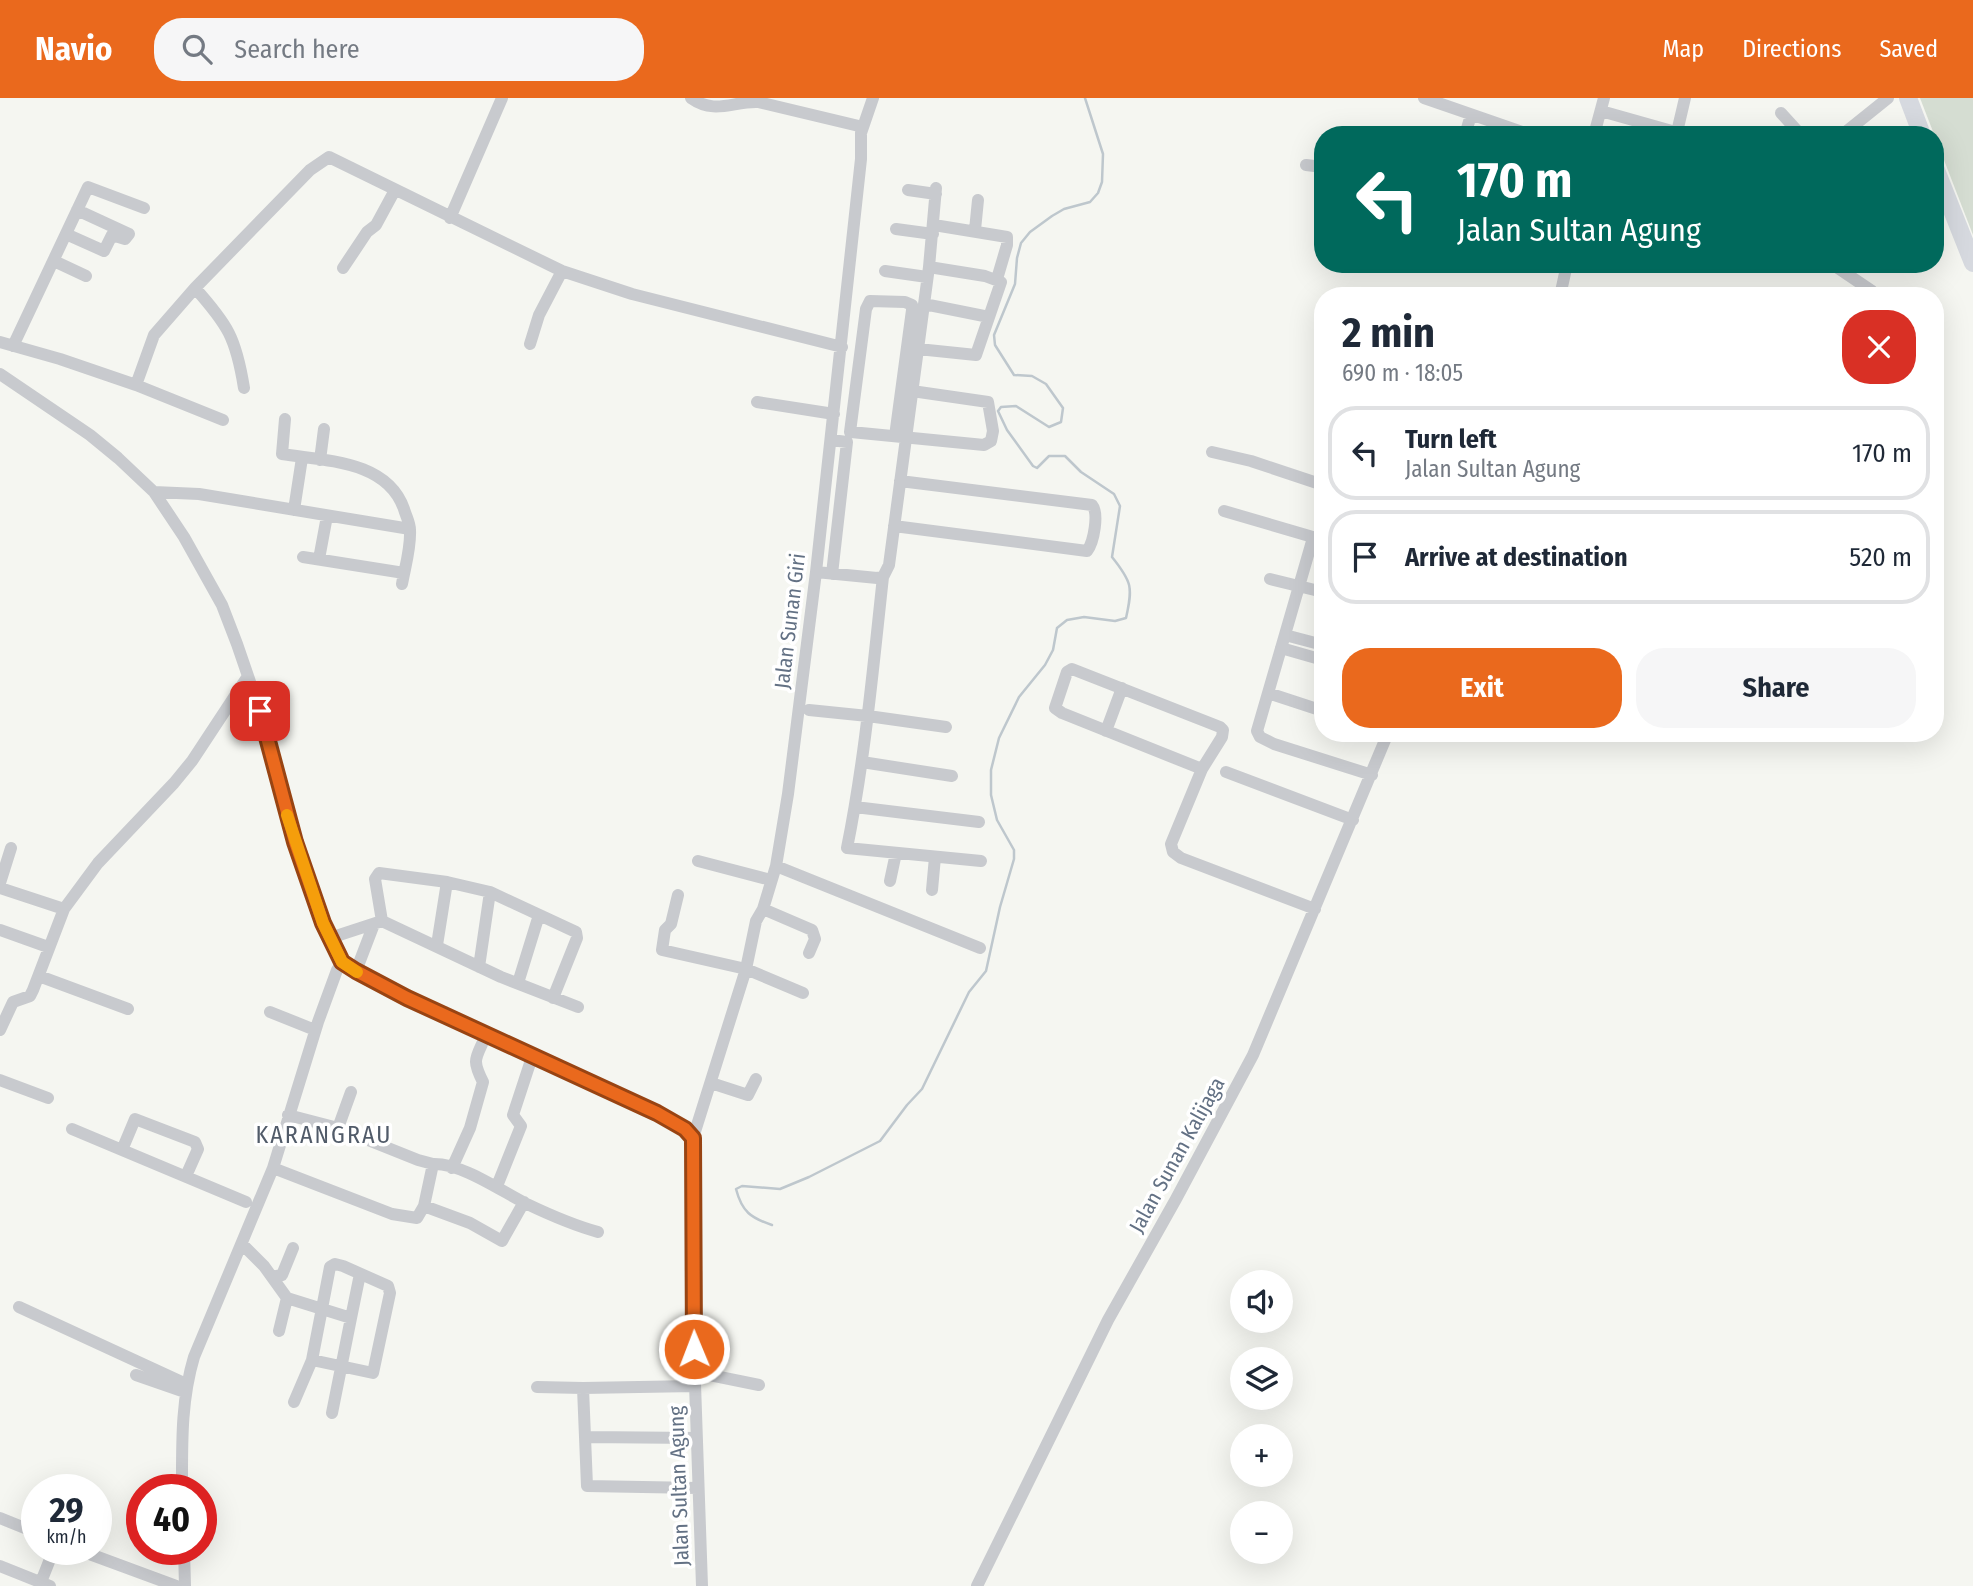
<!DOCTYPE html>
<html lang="en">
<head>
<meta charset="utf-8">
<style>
  :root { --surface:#fff; --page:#f6f6f7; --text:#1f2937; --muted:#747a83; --line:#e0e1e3; --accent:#ea691d }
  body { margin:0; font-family:"Fira Sans Condensed",sans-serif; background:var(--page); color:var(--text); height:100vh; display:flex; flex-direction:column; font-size:26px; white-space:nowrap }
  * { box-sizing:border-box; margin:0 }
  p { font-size:23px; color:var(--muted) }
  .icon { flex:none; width:38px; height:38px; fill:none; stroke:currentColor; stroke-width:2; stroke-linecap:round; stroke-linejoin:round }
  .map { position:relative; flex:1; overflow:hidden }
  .panel { position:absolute; left:1314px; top:189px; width:630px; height:455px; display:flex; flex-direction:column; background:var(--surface); border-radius:28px; box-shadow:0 7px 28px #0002 }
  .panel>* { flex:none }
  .top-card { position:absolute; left:1314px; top:28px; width:630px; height:147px; border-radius:28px; box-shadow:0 7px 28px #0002; background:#00695c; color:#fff; overflow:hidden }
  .fabs { position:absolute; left:1230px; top:1172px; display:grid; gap:14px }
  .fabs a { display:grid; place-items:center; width:63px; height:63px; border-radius:50%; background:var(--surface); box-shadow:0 7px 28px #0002; font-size:35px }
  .speed { position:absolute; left:21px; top:1376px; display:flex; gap:14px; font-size:35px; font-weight:700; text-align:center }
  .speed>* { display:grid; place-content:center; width:91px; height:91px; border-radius:50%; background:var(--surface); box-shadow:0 7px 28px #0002; line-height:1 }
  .speed small { font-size:18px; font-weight:400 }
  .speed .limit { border:10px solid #d22; background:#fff; color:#111 }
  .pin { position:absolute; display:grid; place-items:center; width:60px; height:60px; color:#fff; margin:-30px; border-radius:14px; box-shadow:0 4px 10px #0006 }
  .me { position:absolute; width:77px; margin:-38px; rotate:359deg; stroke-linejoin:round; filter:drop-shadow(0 0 5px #0008) }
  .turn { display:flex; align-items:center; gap:24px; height:147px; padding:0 28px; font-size:32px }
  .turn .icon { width:91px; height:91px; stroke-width:2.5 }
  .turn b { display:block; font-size:49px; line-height:60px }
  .round { display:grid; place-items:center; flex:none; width:74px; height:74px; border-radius:28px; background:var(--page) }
  .head { display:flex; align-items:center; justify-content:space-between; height:119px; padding:0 28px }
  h1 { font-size:42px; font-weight:700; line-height:52px }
  .primary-button { display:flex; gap:14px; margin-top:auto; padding:14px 28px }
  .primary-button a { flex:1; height:80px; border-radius:28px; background:var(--accent); color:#fff; font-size:28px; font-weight:700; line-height:80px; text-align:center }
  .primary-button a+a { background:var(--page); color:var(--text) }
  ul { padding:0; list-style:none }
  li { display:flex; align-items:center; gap:21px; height:94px; margin:0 14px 10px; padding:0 14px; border:4px solid var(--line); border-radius:28px }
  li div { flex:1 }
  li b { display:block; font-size:26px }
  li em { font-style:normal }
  header { display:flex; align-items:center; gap:42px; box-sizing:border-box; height:98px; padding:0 35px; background:var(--accent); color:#fff }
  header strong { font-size:33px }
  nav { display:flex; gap:38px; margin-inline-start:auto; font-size:24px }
  .search { width:490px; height:63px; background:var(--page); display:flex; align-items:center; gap:18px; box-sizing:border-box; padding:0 24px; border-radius:28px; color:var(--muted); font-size:26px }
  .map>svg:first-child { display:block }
  .green { fill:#d5ddd2 }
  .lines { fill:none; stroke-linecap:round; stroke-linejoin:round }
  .stream { stroke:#bec7cd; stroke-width:2.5 }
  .minor { stroke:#c8cace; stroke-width:12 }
  .highway { stroke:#d6d9df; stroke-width:18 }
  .route-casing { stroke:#984413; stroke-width:18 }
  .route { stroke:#ea691d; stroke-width:12 }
  .slow { stroke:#f59e0b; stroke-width:12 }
  .labels { text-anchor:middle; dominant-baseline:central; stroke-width:7; stroke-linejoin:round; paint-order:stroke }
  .street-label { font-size:21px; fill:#637184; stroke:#fff }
  .quarter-label { font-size:24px; letter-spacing:2px; fill:#515b69; stroke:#fff }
</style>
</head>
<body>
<header>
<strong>Navio</strong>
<div class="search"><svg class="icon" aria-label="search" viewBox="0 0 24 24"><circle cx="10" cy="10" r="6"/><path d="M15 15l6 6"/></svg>Search here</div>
<nav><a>Map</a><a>Directions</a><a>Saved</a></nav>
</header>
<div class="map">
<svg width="1973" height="1488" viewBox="0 0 1973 1488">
  <rect width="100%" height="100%" fill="#f5f6f1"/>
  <path class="green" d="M 1920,0 L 1973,0 L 1973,137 Z"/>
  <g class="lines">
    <path class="stream" d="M 772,1127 C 751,1120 742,1114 736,1091 L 742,1088 L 780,1091 L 809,1079 L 880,1043 L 907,1007 L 922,991 L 969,894 L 986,873 L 1000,809 L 1014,761 L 1014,752 L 997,722 L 991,697 L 991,672 L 999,640 L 1019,599 L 1045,567 L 1053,552 L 1057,530 L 1067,522 L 1084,519 L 1115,523 L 1126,520 C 1133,489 1132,484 1112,459 L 1120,408 L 1114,396 L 1081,374 L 1065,358 L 1049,358 L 1037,370 L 1033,368 L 1007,332 L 998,313 L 1001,309 L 1016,308 L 1049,329 L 1061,324 L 1063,310 L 1046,286 L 1032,278 L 1014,277 L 995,247 L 994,237 L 1015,186 L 1017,160 L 1021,145 L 1030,134 L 1052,118 L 1064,111 L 1090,104 L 1098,95 L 1102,84 L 1103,56 L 1085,0"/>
    <path class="minor" d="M 691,0 C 715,17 733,3 758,4 L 863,29
      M 1424,0 L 1531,37
      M 1601,13 L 1686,37
      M 1781,15 L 1801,37
      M 1677,34 L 1685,0
      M 1465,37 L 1471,17
      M 1594,37 L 1604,0
      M 1842,37 L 1888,0
      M 1306,67 L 1323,69
      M 908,92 L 936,96
      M 450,120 L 502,0
      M 934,127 L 1007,139 L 1007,147 L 997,181
      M 896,131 L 933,136
      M 975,132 L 978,102
      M 66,136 L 104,153 L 112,137 L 125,141 L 129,136 L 77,112
      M 54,163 L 86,178
      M 1832,166 L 1872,193 L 1873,198
      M 343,170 L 367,134 L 376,127 L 395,92
      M 885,173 L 927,179
      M 195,190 C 228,227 236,240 244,290
      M 1560,198 L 1567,166
      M 924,206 L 989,219
      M 0,244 L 60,261 L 136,287 L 154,237 L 195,190 L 310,72 L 329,59 L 562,173 L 632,196 L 842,249
      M 530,246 L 539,217 L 562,173
      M 13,248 L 88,89 L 144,110
      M 1936,248 L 1937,248
      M 918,251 L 976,257 L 1001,184 L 985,178 L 929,169
      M 0,276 L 90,337 L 118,360 L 154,394 L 184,439 L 222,507 L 237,546 L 260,613 L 295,744 L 323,825 L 343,864 L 383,888 L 657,1015 L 685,1031 L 693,1040 L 695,1133 L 693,1228 L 702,1488
      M 136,287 L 223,322
      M 757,304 L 834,316
      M 285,321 L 282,356 C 325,363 387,362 404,411 C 406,418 410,425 410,432 C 411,450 405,469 402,486
      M 895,338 L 912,212 L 912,207 L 905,204 L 870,203 L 866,211 L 850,334 L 851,334 L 984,347 L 991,343 L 993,333 L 988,304 L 912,293
      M 831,342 L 847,344 L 832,476
      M 1212,354 L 1251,363 L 1323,387
      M 320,362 L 324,331
      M 154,394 L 199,396 L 410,431
      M 294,412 L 302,360
      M 1224,413 L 1323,442
      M 894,428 L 1087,453 C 1094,444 1099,415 1092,407 L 900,383
      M 1313,440 L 1257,633 L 1260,639 L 1274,646 L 1372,677
      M 303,459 L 404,475
      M 319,461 L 327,418
      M 816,474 L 877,480 L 883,479 L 889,467 L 929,169 L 936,90
      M 883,479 C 873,570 865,661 847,750 L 981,763
      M 1270,481 L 1323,494
      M 1285,537 L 1323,547
      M 1281,550 L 1323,562
      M 1268,595 L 1323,613
      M 809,612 L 868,618 L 946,629
      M 1106,633 L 1122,590
      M 862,664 L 952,678
      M 1202,671 L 1222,639 L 1223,632 L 1220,629 L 1072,571 L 1067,574 L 1055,610 L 1062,615 L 1202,671 L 1171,746 L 1173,754 L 1181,760 L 1315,811
      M 1226,674 L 1353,722
      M 855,709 L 979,724
      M 698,763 L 771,782
      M 776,768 L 980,850
      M 890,783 L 896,755
      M 0,785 L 11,750
      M 0,790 L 64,811
      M 932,792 L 935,759
      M 678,797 L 671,826 L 665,832 L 662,852 L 746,871 L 803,895
      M 763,811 L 812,832 L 815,841 L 809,855
      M 382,823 L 375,781 L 379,775 L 447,784 L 490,794 L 576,834 L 577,840 L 553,900
      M 0,832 L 48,849
      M 330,840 L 382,823 L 501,879 L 578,909
      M 437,847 L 447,784
      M 479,869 L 490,794
      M 356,873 L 374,826
      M 39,878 L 128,911
      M 518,885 L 539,817
      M 270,914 L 315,932
      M 0,932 L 13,904 L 30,898 L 33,892 L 64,811 L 98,765 L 174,685 L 192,663 L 248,578
      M 0,982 L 48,1000
      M 711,985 L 748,997 L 756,981
      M 288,1017 L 338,1030 L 418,1062 L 433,1066
      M 338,1030 L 351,994
      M 72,1031 L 122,1052
      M 693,1040 L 746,871 L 756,823 L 763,811 L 776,768 L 788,696 L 816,474 L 861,61 L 861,35 L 873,0
      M 273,1070 L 392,1116 L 417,1120 L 424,1108 L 433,1066 C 462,1065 501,1093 527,1106 C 550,1117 573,1127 598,1134
      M 452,1070 L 470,1030 L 483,984 C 471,960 476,961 486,937
      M 186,1078 L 198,1051 L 195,1044 L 135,1021 L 122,1052 L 246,1104
      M 497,1088 L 521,1028 L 513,1017 L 533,956
      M 424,1108 L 470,1125 L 502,1143 L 524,1104
      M 242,1146 L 264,1168 L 287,1200 L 351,1220 L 332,1315
      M 272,1179 L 282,1177 L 293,1150
      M 19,1209 L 186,1286
      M 351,1220 L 360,1176
      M 279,1233 L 287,1200
      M 695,1274 L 759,1287
      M 136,1277 L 185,1294
      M 695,1288 L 583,1290 L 587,1388 L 698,1390
      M 537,1289 L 583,1290
      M 294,1304 L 312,1262 L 330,1169 L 335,1166 L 343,1168 L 388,1188 L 390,1195 L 373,1275 L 312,1262
      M 585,1339 L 697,1340
      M 182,1391 C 182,1346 181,1302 194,1259 L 273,1070 L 318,924 L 337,872 L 343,864
      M 0,1420 L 37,1435
      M 76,1451 L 176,1488
      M 184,1451 L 185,1488
      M 0,1468 L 50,1488
      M 41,1484 L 54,1451
      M 977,1488 L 1108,1222 L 1176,1101 L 1253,957 L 1388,635"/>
    <path class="highway" d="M 1908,0 L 1922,37
      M 1936,72 L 1973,165"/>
  </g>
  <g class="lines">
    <defs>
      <path id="route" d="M 260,613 L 295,744 L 323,825 L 342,864 L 356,873 L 407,900 L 657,1015 L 685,1031 L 693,1040 L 694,1251"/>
    </defs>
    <use href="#route" class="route-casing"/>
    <use href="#route" class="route"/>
    <path class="slow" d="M 287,717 L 323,825 L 342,864 L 357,874"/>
  </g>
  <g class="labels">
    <g class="street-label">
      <text transform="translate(790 523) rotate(-83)">Jalan Sunan Giri</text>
      <text transform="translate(1177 1057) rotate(-61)">Jalan Sunan Kalijaga</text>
      <text transform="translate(679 1388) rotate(-92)">Jalan Sultan Agung</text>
    </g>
    <g class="quarter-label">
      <text x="324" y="1037">KARANGRAU</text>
    </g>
  </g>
</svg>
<div class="fabs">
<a><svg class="icon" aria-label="sound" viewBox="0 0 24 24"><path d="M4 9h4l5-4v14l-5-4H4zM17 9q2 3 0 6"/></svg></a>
<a><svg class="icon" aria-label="layers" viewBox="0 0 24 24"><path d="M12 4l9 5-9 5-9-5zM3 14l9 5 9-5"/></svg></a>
<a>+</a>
<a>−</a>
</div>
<div class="speed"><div>29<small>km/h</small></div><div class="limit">40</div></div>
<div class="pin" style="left:260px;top:613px;background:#d93025"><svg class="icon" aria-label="arrive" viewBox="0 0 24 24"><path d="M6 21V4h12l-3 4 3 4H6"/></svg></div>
<svg class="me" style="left:694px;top:1251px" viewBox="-20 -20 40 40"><circle r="17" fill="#ea691d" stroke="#fff" stroke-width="3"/><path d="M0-11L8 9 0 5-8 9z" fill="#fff"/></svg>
<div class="top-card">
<div class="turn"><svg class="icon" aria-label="left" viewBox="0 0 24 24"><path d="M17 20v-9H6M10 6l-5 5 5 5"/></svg><div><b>170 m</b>Jalan Sultan Agung</div></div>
</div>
<section class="panel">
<div class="head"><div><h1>2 min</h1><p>690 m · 18:05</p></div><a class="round" style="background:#d93025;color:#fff"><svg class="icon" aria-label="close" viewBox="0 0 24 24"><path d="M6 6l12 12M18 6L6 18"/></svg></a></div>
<ul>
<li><svg class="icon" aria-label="left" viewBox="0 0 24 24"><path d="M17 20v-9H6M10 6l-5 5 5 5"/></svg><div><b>Turn left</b><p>Jalan Sultan Agung</p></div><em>170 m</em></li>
<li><svg class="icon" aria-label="arrive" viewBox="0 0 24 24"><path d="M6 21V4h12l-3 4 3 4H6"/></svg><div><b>Arrive at destination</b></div><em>520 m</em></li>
</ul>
<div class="primary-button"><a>Exit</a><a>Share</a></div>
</section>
</div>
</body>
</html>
